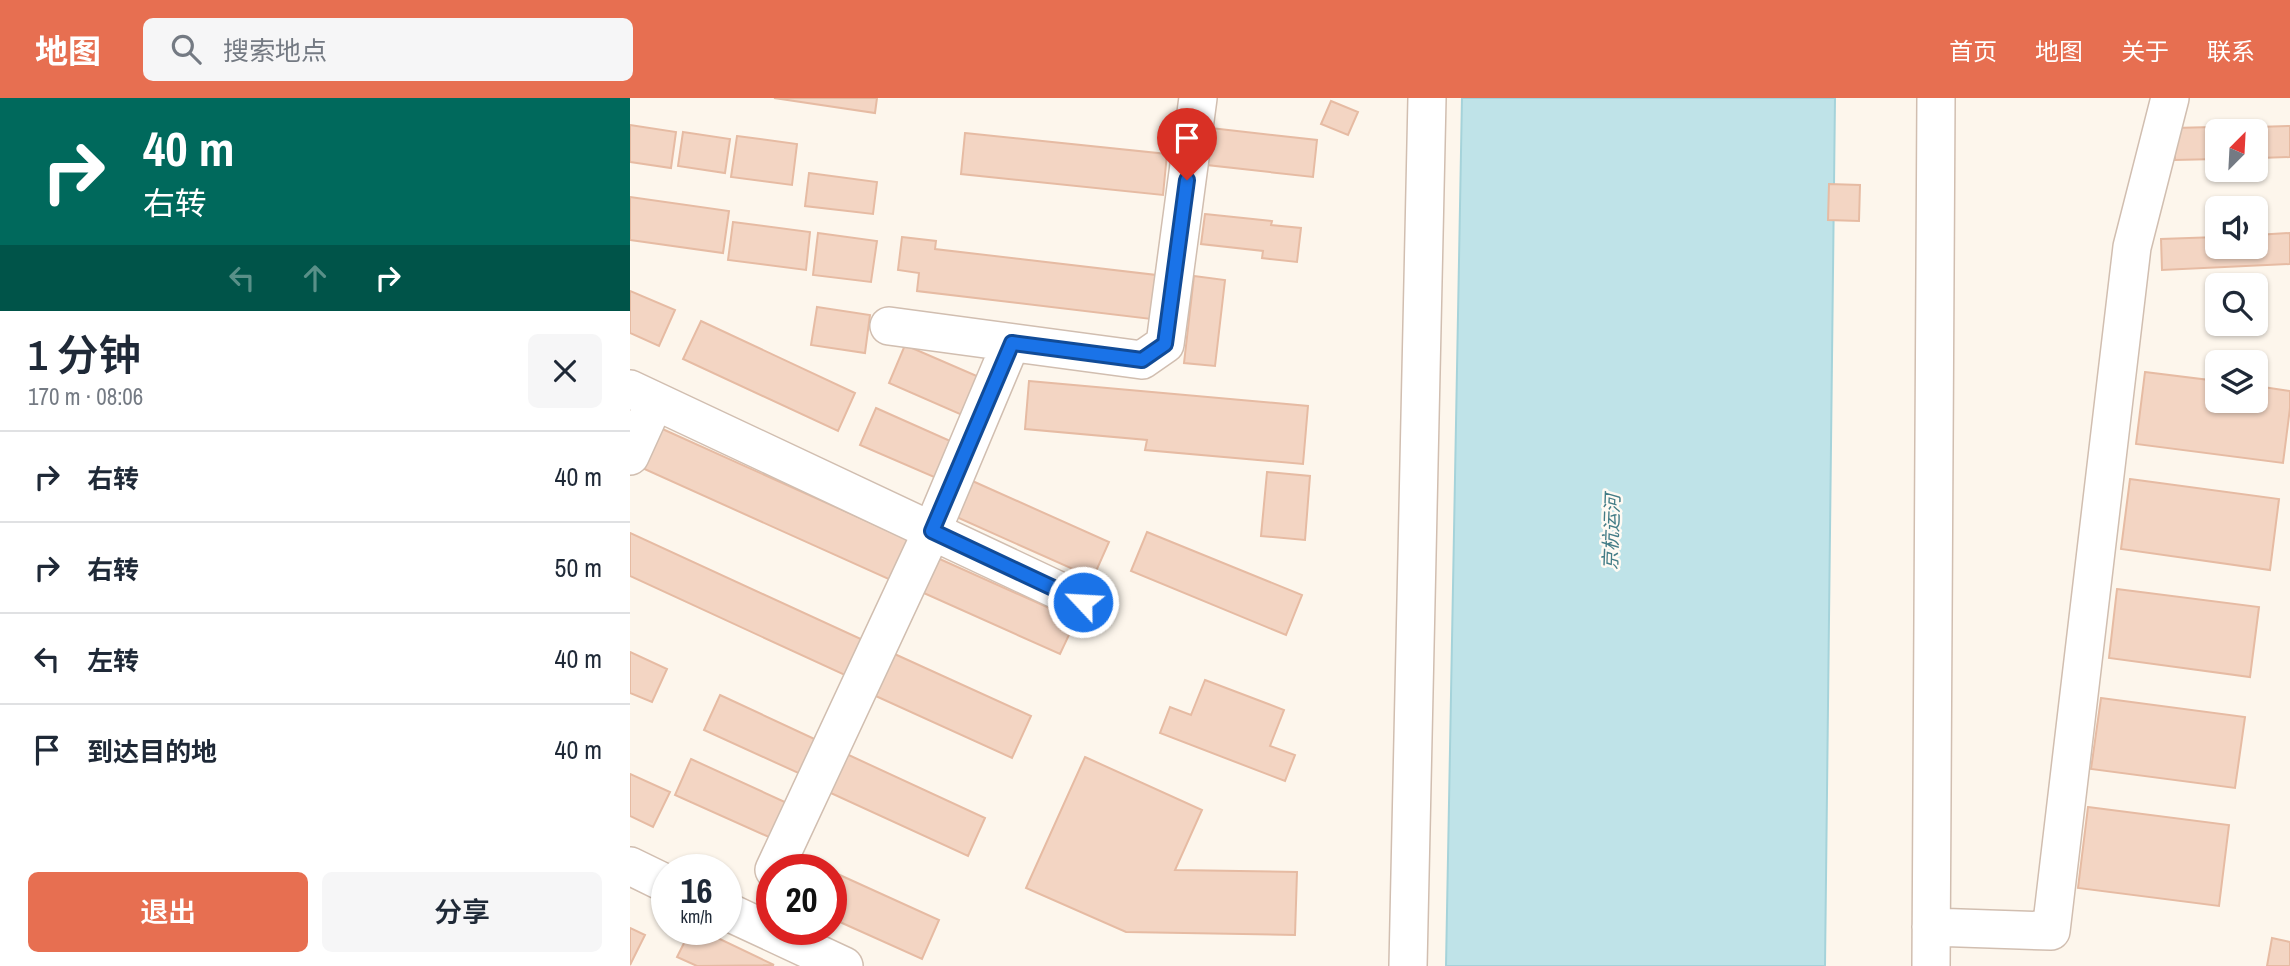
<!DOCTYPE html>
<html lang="zh">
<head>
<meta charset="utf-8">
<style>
  :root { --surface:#fff; --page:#f6f6f7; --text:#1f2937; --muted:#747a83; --line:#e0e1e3; --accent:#e76f51 }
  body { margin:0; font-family:"Archivo Narrow","Noto Sans SC",sans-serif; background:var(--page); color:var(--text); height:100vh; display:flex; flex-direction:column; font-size:26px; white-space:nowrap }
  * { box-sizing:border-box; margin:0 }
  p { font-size:23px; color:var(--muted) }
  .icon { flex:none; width:38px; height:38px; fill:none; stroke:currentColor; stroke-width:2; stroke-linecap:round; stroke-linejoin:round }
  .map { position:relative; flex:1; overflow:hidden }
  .side { display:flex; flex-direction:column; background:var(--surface); width:630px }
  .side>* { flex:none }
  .banner { background:#00695c; color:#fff; overflow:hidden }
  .needle { width:46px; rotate:24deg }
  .tools { position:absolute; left:1575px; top:21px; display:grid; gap:14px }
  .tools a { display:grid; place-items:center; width:63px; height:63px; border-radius:10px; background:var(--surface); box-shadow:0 2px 5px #0004; font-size:35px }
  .speed { position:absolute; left:21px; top:756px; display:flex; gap:14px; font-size:35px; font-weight:700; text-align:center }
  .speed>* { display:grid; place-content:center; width:91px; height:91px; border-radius:50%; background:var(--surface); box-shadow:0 2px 5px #0004; line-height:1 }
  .speed small { font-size:18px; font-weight:400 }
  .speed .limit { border:10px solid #d22; background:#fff; color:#111 }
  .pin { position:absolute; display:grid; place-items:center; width:60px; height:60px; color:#fff; margin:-72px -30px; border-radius:50% 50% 50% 0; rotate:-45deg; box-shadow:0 0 7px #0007 }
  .pin .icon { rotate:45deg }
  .me { position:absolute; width:77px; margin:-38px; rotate:295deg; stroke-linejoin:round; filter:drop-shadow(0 0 5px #0008) }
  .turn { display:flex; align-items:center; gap:24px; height:147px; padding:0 28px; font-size:32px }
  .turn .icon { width:91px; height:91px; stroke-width:2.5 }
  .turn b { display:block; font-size:49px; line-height:60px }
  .lanes { display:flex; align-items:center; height:66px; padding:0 28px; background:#0003; justify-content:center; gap:35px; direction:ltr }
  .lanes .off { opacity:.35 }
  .round { display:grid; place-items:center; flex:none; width:74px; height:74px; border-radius:10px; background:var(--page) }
  .summary { display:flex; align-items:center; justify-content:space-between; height:119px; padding:0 28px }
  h1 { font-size:42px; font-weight:600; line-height:52px }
  .action { display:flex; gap:14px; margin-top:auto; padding:14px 28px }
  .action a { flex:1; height:80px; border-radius:10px; background:var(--accent); color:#fff; font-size:28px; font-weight:600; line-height:80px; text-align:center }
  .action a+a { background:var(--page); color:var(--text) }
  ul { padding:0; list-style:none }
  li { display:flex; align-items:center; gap:21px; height:91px; padding:0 28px; border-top:2px solid var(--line) }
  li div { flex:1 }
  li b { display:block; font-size:26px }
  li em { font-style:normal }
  header { display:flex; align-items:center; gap:42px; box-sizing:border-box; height:98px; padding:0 35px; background:var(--accent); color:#fff }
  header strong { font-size:33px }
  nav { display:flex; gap:38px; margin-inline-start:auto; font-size:24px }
  .search { width:490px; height:63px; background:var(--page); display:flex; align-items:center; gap:18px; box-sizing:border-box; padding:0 24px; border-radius:10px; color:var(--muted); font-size:26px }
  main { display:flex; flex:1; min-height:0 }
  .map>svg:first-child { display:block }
  .water { fill:#bfe3e8; stroke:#a5d3da; stroke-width:2 }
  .building { fill:#f3d5c3; stroke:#e6bba3; stroke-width:2 }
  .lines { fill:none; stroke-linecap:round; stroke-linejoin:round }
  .minor-casing { stroke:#d1beb0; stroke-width:40 }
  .minor { stroke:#fff; stroke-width:37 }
  .route-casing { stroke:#114b97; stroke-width:18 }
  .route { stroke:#1a73e8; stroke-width:12 }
  .labels { text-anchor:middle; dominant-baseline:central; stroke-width:5; stroke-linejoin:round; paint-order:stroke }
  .water-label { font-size:19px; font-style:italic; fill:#437c86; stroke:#fffaf3 }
</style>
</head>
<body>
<header>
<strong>地图</strong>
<div class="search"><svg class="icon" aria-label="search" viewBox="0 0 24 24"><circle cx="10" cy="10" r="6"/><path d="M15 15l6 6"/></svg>搜索地点</div>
<nav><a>首页</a><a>地图</a><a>关于</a><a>联系</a></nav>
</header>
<main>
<section class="side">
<div class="banner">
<div class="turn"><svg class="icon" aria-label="right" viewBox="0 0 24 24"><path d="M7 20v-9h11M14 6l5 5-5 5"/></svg><div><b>40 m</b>右转</div></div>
<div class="lanes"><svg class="icon off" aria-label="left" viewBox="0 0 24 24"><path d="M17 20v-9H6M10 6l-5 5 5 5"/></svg><svg class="icon off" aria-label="ahead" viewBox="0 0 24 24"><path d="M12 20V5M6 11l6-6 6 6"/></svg><svg class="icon" aria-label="right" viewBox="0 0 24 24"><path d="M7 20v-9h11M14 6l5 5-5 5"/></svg></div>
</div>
<div class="summary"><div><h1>1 分钟</h1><p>170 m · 08:06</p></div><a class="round"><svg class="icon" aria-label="close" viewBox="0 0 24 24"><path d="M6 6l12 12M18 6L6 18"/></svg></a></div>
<ul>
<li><svg class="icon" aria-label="right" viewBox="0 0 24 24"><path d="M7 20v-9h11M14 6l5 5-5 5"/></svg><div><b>右转</b></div><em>40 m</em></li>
<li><svg class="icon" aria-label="right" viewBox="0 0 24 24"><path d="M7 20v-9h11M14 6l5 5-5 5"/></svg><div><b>右转</b></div><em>50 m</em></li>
<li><svg class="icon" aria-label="left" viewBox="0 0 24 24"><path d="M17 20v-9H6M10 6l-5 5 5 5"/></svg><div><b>左转</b></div><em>40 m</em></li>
<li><svg class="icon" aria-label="arrive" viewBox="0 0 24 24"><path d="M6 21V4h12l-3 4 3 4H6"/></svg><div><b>到达目的地</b></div><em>40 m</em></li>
</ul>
<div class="action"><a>退出</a><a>分享</a></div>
</section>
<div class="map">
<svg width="1660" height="868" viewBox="0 0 1660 868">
  <rect width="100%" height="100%" fill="#fdf6ec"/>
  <path class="water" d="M 832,0 L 1205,0 L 1195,868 L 816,868 Z"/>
  <path class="building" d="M 144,0 L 247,0 L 245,15 Z
    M 701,3 L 728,14 L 718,37 L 691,26 Z
    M 0,27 L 46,34 L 41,70 L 0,64 Z
    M 1622,28 L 1622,33 L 1587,33 L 1587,61 L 1545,62 L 1544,30 Z
    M 1660,28 L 1660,59 L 1629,60 L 1627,29 Z
    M 572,29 L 687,42 L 683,79 L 568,66 Z
    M 53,34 L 100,41 L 95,75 L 48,68 Z
    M 335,35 L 537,56 L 533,97 L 331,76 Z
    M 107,38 L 167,46 L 162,87 L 101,79 Z
    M 179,75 L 247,84 L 243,116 L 175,108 Z
    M 1199,86 L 1230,87 L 1229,123 L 1198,122 Z
    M 0,99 L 99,113 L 93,155 L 0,142 Z
    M 575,116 L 642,123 L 641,127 L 671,130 L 667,164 L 632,160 L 633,153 L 571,146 Z
    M 103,124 L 180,134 L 176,172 L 98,162 Z
    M 188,135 L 247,143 L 241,184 L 183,177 Z
    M 1660,135 L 1660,166 L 1532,172 L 1531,141 L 1587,139 L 1587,149 L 1626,149 L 1626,137 Z
    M 272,139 L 306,143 L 305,151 L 526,177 L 521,221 L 287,193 L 289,175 L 268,172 Z
    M 564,178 L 595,182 L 585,268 L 554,265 Z
    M 0,193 L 45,212 L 29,248 L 0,235 Z
    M 187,209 L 240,217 L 235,255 L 181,247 Z
    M 71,223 L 225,295 L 208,333 L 53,261 Z
    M 275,247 L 356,282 L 339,320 L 259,285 Z
    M 1515,274 L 1587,283 L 1587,303 L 1626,303 L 1626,288 L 1660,293 L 1660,310 L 1653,365 L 1506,346 Z
    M 399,283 L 678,308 L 673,366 L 515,352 L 517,342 L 395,331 Z
    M 246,310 L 327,346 L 311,382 L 230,347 Z
    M 28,329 L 281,443 L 263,483 L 10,369 Z
    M 637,374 L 680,378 L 675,442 L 631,438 Z
    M 338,381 L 479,444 L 463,480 L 322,417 Z
    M 1500,381 L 1649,401 L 1640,472 L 1491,451 Z
    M 517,434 L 672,497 L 656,537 L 501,473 Z
    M 0,435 L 233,542 L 217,578 L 0,478 Z
    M 303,458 L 446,522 L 430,556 L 287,492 Z
    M 1487,491 L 1629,509 L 1620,579 L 1479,560 Z
    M 258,553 L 401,618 L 382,660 L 239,595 Z
    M 0,554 L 37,571 L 22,604 L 0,595 Z
    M 575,582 L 654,612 L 640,648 L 665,657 L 655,683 L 530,635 L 540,609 L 561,617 Z
    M 90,597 L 191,644 L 175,678 L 74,632 Z
    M 1471,600 L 1615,619 L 1605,690 L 1461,671 Z
    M 210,653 L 355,720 L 338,758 L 192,691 Z
    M 455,659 L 572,712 L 545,772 L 667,774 L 665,837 L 496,834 L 396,790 Z
    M 61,661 L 157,705 L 141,740 L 45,697 Z
    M 0,676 L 40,694 L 23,729 L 0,718 Z
    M 1458,709 L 1599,727 L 1589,808 L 1448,790 Z
    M 165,756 L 199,772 L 158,772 Z
    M 201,773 L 309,822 L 292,861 L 201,820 Z
    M 0,830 L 15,837 L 0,867 Z
    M 61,831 L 69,831 L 144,867 L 67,868 L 47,859 Z
    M 1642,840 L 1660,844 L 1660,868 L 1637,868 Z"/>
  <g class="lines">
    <defs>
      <path id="minor" d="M 259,228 L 512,262 L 535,246 L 568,0
        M 0,291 L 453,504
        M 0,358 L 25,303
        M 0,768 L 37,786
        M 144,772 L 302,433 L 381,245
        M 96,813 L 214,868
        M 1301,829 L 1421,833 L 1502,149 L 1540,0
        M 778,868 L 797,0
        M 1301,868 L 1306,0"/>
    </defs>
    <use href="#minor" class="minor-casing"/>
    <use href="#minor" class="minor"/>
  </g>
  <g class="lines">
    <defs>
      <path id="route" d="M 453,504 L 302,433 L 382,245 L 512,262 L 535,246 L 557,82"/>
    </defs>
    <use href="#route" class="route-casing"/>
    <use href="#route" class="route"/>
  </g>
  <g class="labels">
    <g class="water-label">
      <text transform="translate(981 434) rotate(-88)">京杭运河</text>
    </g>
  </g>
</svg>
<div class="tools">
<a><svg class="needle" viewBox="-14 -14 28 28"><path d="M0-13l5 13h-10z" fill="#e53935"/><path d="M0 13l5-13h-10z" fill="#747a83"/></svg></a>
<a><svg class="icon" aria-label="sound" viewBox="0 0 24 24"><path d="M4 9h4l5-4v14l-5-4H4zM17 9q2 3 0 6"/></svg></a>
<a><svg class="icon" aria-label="search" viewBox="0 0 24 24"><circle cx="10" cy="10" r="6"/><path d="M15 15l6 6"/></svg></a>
<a><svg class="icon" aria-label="layers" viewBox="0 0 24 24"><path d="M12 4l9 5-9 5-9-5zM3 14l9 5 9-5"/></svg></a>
</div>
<div class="speed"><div>16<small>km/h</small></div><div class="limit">20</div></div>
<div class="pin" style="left:557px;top:82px;background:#d93025"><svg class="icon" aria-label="arrive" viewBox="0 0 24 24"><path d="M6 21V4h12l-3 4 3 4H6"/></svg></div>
<svg class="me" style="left:453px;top:504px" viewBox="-20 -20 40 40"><circle r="17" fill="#1a73e8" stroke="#fff" stroke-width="3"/><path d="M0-11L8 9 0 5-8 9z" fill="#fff"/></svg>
</div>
</main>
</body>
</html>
